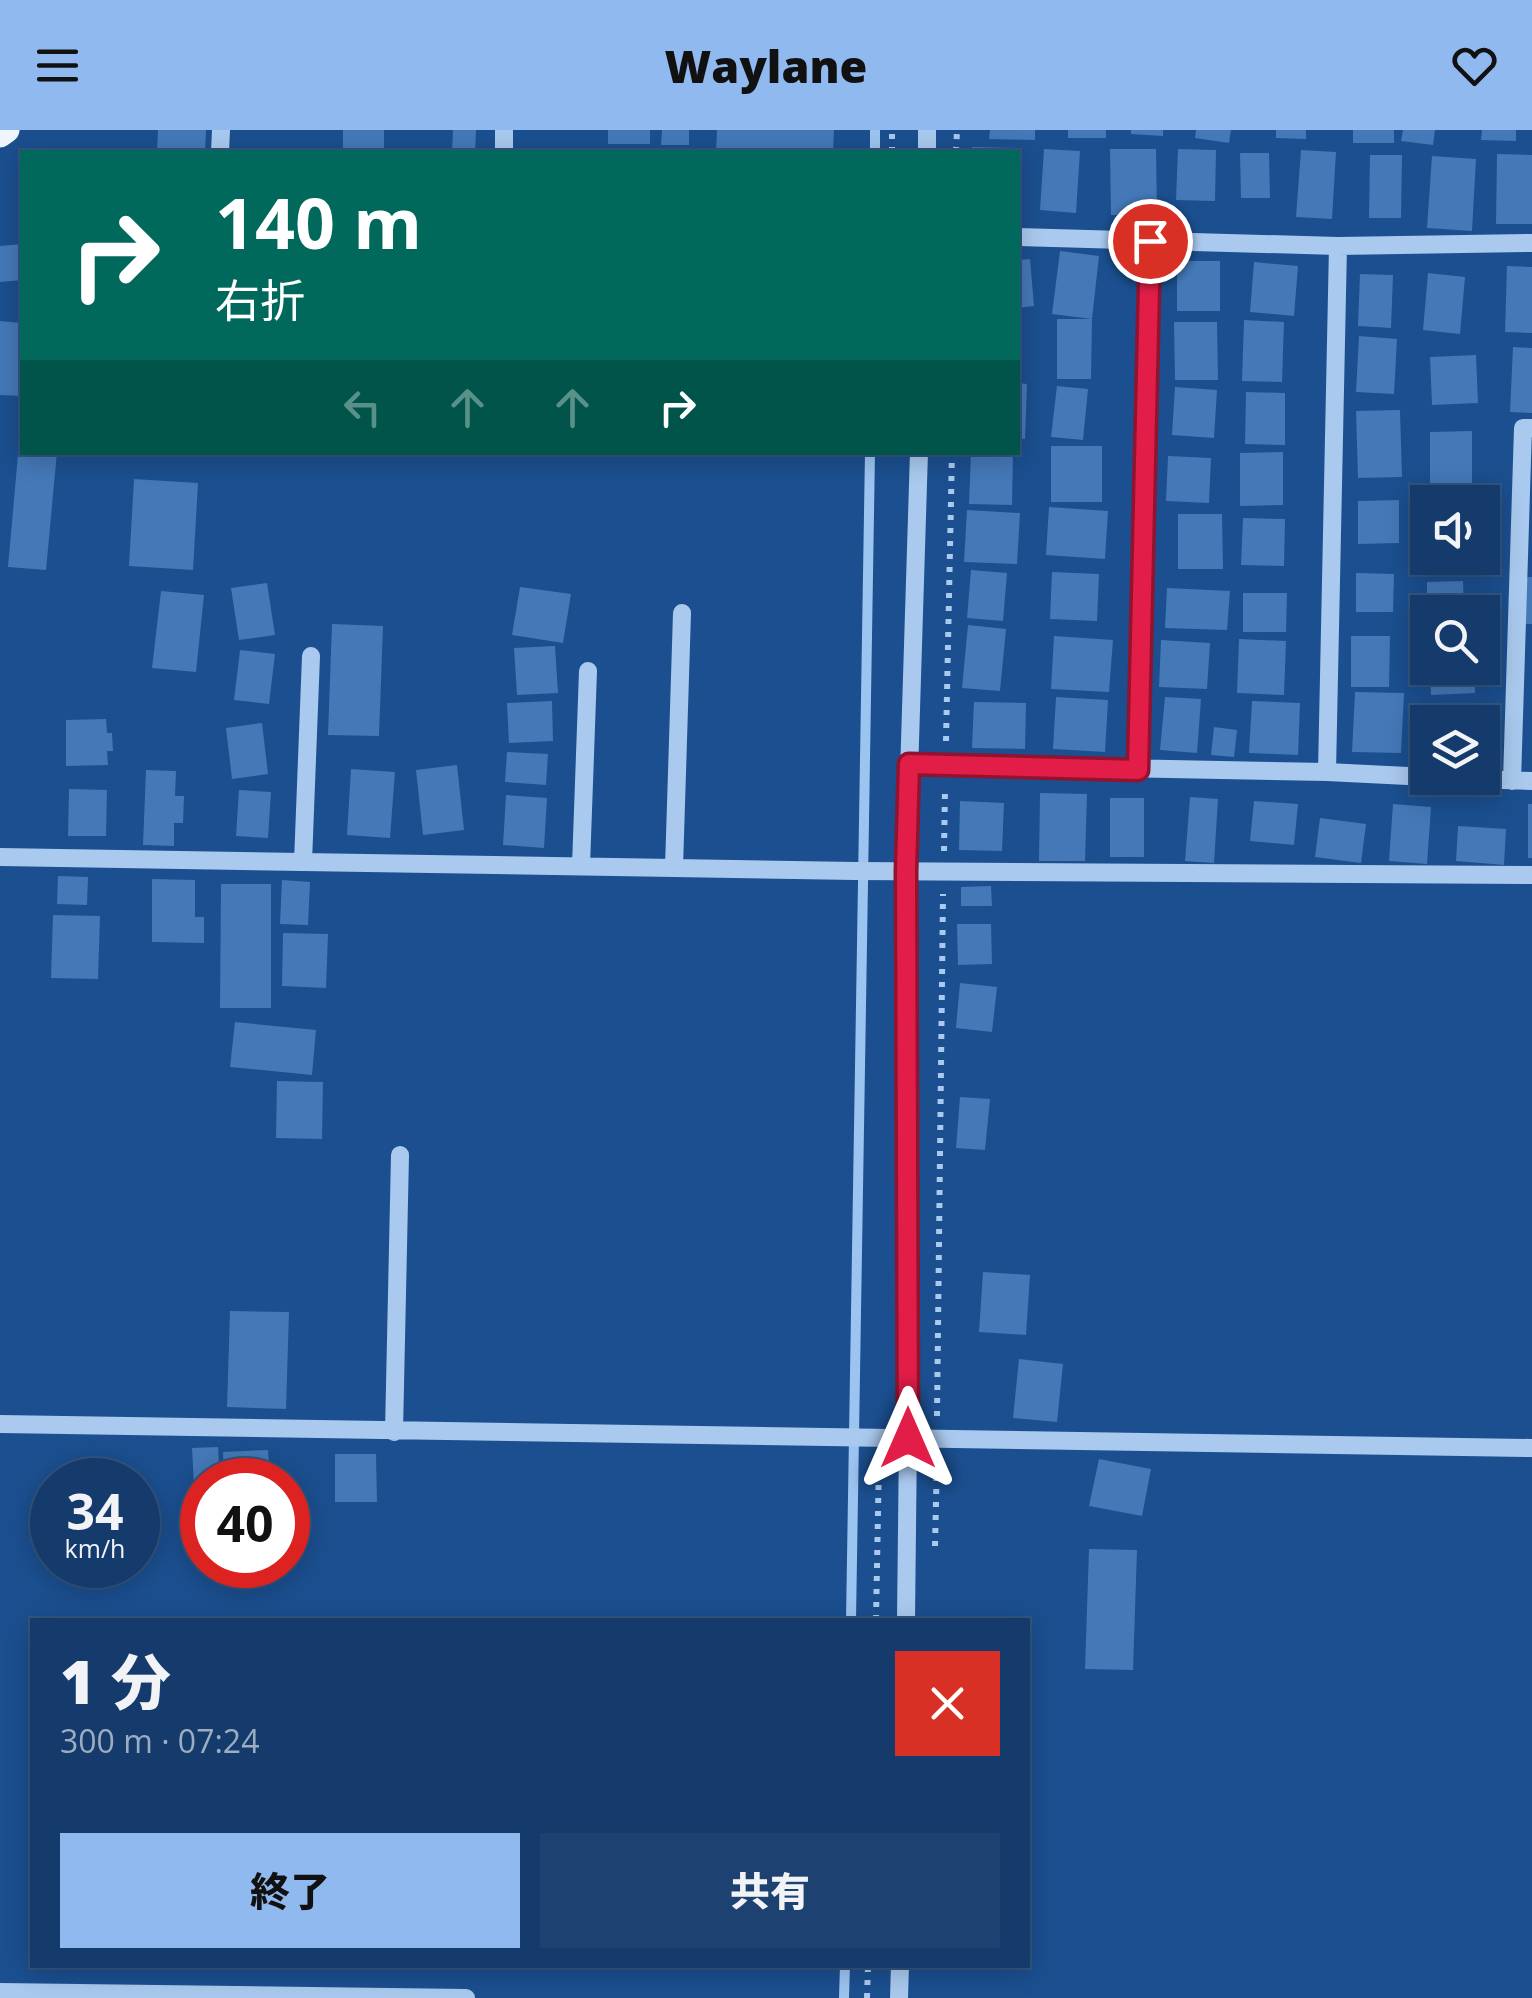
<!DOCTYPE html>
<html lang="ja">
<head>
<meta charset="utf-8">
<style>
  :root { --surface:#143b6b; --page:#1d4271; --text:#f1f3f6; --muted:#9dadc1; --line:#33557e; --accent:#90b9f0 }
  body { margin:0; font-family:"Open Sans","Noto Sans JP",sans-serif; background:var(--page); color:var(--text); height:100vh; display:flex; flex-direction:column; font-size:38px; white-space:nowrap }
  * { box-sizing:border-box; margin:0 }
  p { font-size:32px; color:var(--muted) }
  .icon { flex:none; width:55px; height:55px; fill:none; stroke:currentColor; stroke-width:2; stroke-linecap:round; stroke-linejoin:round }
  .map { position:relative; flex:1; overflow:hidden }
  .side { position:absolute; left:30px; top:1488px; width:1000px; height:350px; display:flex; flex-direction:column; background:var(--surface); border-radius:0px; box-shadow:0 5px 25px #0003,0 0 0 2px var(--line) }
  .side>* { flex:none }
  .hud { position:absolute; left:20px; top:20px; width:1000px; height:305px; border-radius:0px; box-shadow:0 5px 25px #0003,0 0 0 2px var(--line); background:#00695c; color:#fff; overflow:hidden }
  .buttons { position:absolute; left:1410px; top:355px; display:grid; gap:20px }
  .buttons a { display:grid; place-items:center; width:90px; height:90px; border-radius:0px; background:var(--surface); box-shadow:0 5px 25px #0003,0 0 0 2px var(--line); font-size:50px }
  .speed { position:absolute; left:30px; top:1328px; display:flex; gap:20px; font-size:50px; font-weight:700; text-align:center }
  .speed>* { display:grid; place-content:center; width:130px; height:130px; border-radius:50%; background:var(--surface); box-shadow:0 5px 25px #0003,0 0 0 2px var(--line); line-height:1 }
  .speed small { font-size:25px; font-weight:400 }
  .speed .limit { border:15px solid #d22; background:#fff; color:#111 }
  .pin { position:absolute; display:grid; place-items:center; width:85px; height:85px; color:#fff; margin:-42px; border:5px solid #fff; border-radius:50%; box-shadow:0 2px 10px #0007 }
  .me { position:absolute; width:110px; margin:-55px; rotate:0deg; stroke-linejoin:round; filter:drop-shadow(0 0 8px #0008) }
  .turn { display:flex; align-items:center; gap:35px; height:210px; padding:0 30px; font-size:45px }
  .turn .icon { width:130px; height:130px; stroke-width:2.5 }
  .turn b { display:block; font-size:70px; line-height:85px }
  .lanes { display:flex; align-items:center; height:95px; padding:0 30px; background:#0003; justify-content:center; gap:50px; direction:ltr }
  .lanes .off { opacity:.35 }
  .round { display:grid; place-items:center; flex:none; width:105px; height:105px; border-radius:0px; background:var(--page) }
  .headline { display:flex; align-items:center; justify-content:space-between; height:170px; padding:0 30px }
  h1 { font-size:60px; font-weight:800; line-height:75px }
  .button { display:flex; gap:20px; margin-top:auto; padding:20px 30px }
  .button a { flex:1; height:115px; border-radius:0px; background:var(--accent); color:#111; font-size:40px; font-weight:800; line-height:115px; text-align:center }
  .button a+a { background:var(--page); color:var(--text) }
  header { display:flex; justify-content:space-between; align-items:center; height:130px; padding:0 30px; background:var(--accent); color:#111; font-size:45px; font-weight:800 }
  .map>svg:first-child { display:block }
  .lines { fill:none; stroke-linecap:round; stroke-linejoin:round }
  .stream { stroke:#9cc4f0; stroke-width:10 }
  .building { fill:#4478b7 }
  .path { stroke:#a9c9ee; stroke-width:6; stroke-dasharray:5 8; stroke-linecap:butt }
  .minor { stroke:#a9c9ee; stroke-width:18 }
  .major { stroke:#f0f6ff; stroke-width:25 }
  .route-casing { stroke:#92132f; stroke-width:25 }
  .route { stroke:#e11d48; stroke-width:18 }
</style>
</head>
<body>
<header><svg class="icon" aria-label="menu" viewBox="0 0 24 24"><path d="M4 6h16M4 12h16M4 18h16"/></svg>Waylane<svg class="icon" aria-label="heart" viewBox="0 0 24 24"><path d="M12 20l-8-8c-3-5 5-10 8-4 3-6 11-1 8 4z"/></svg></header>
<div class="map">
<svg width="1532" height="1868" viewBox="0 0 1532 1868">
  <rect width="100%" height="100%" fill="#1b4f8f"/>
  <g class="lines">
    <path class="stream" d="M 875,22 L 875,0
      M 851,1490 L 870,322
      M 844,1868 L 845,1835"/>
  </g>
  <path class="building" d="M 158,0 L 206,0 L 205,22 L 157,21 Z
    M 343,0 L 384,0 L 384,22 L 343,22 Z
    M 453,0 L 476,0 L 475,22 L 452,22 Z
    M 608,0 L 650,0 L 650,14 L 608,14 Z
    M 662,0 L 689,0 L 689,15 L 661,15 Z
    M 717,0 L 834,0 L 833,22 L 716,22 Z
    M 990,0 L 1035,0 L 1035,10 L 989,9 Z
    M 1068,0 L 1106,0 L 1106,8 L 1068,8 Z
    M 1131,0 L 1163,0 L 1163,6 L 1131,4 Z
    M 1196,0 L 1231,0 L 1229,13 L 1195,8 Z
    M 1276,0 L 1306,0 L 1306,9 L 1276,8 Z
    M 1353,0 L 1394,0 L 1394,13 L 1353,13 Z
    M 1403,0 L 1435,0 L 1433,15 L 1401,11 Z
    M 1482,0 L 1516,0 L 1516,11 L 1481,10 Z
    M 972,17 L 1022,18 L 1021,73 L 1018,73 L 1018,22 L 971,22 Z
    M 1044,19 L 1080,21 L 1076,83 L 1040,80 Z
    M 1110,19 L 1156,19 L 1157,85 L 1111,85 Z
    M 1178,19 L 1216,20 L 1215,71 L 1176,70 Z
    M 1301,20 L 1336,22 L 1332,89 L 1296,87 Z
    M 1240,23 L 1269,23 L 1270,68 L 1241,68 Z
    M 1497,24 L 1532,25 L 1532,94 L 1496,94 Z
    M 1370,25 L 1402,25 L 1401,88 L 1369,88 Z
    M 1432,26 L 1476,29 L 1472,101 L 1427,98 Z
    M 22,114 L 22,150 L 0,152 L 0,116 Z
    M 1060,121 L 1099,126 L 1092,189 L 1091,249 L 1057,249 L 1057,189 L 1092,189 L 1052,184 Z
    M 1030,129 L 1034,176 L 1018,178 L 1018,130 Z
    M 1177,131 L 1220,131 L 1220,181 L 1177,181 Z
    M 1254,132 L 1298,136 L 1294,186 L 1250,182 Z
    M 1507,136 L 1532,137 L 1532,203 L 1505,202 Z
    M 1428,143 L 1465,147 L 1460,204 L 1423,200 Z
    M 1360,144 L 1393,145 L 1391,198 L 1358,196 Z
    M 1244,190 L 1284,192 L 1282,252 L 1242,251 Z
    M 0,191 L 22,193 L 22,266 L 0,265 Z
    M 1174,192 L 1217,192 L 1218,250 L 1175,250 Z
    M 1359,206 L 1397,209 L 1394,264 L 1356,262 Z
    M 1513,217 L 1532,218 L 1532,283 L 1510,282 Z
    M 1476,225 L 1478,273 L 1432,275 L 1430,227 Z
    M 1018,253 L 1027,254 L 1025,309 L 1018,308 Z
    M 1057,256 L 1088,259 L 1083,310 L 1051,307 Z
    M 1175,257 L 1217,260 L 1214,308 L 1172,305 Z
    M 1246,262 L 1285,263 L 1285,315 L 1245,314 Z
    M 1400,280 L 1402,347 L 1358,348 L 1356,281 Z
    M 1472,301 L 1472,368 L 1430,369 L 1430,302 Z
    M 20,302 L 22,303 L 22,322 L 57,322 L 46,440 L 8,437 Z
    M 1051,316 L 1102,316 L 1102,372 L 1051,372 Z
    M 971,322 L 1013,322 L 1012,375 L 969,374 Z
    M 1283,322 L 1283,375 L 1240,376 L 1240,323 Z
    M 1168,326 L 1211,328 L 1209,373 L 1166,371 Z
    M 134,349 L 198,353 L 193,440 L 129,436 Z
    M 1399,370 L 1399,413 L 1358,414 L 1358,371 Z
    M 1049,377 L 1108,381 L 1105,429 L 1046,425 Z
    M 967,380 L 1020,383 L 1017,434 L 964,432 Z
    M 1423,381 L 1428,381 L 1428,428 L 1471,428 L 1471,431 L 1424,432 Z
    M 1178,384 L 1222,384 L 1223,439 L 1178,439 Z
    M 1243,388 L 1285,389 L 1284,436 L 1241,435 Z
    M 971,440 L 1007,443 L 1003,491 L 967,488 Z
    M 1052,442 L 1099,444 L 1097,491 L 1050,489 Z
    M 1356,443 L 1394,444 L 1393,482 L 1356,482 Z
    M 1527,447 L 1532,447 L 1532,494 L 1523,494 Z
    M 1463,451 L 1464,482 L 1427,482 L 1427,452 Z
    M 267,453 L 275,505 L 239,510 L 231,458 Z
    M 520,457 L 571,464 L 563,513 L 512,505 Z
    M 1167,458 L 1230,461 L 1227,500 L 1165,498 Z
    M 161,461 L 204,465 L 196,542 L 152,538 Z
    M 1243,463 L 1287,463 L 1286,502 L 1243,502 Z
    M 332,494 L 383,496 L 379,606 L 328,605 Z
    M 968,495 L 1006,499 L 1000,561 L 962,558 Z
    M 1054,506 L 1113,510 L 1109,562 L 1051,559 Z
    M 1351,506 L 1390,506 L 1389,557 L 1351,557 Z
    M 1239,509 L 1286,511 L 1284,565 L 1237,563 Z
    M 1161,510 L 1210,513 L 1207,559 L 1159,557 Z
    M 555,516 L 558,563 L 517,565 L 514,518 Z
    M 240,520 L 275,524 L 269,574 L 234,570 Z
    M 1430,538 L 1474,538 L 1475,563 L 1431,565 Z
    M 1355,562 L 1404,563 L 1401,623 L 1352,622 Z
    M 1056,567 L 1108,570 L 1105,622 L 1053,619 Z
    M 1165,567 L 1201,569 L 1197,623 L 1160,620 Z
    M 552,571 L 553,611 L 509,613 L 507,573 Z
    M 1252,571 L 1300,573 L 1298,625 L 1249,623 Z
    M 974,572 L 1026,573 L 1025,619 L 972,618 Z
    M 1433,573 L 1472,573 L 1472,592 L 1433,592 Z
    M 106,589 L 107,603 L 112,603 L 113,621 L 107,621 L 108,635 L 66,636 L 66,590 Z
    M 262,593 L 268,644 L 232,649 L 226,598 Z
    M 1214,597 L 1237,600 L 1234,627 L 1211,625 Z
    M 507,622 L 548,624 L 546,655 L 505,652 Z
    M 457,635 L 464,700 L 423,705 L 416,640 Z
    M 351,639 L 395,642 L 390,708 L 347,705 Z
    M 146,640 L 176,641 L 175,666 L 184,666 L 183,693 L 174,693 L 174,716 L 143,715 Z
    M 69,659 L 107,660 L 106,706 L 68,706 Z
    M 239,660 L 271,662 L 268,708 L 236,706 Z
    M 1040,663 L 1087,664 L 1085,731 L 1039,731 Z
    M 506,665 L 547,668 L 544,718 L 503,715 Z
    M 1190,667 L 1218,669 L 1214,733 L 1185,731 Z
    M 1110,668 L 1144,668 L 1144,727 L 1110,727 Z
    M 960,671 L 1004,673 L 1002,721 L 959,720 Z
    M 1254,671 L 1298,674 L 1294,715 L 1250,711 Z
    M 1393,674 L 1431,677 L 1427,734 L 1389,731 Z
    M 1528,674 L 1532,674 L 1532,728 L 1528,728 Z
    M 1320,688 L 1366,694 L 1361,733 L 1315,727 Z
    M 1458,696 L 1506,699 L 1504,735 L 1456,731 Z
    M 58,746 L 88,747 L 87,775 L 57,774 Z
    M 152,749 L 195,750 L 195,787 L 204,787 L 204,813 L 152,812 Z
    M 282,750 L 310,752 L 308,795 L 280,794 Z
    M 221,754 L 271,754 L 271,878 L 220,878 Z
    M 991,756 L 992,776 L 961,776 L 961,757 Z
    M 53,785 L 100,786 L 98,849 L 51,848 Z
    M 957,794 L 991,794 L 992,834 L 958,835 Z
    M 283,803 L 328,804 L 326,858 L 282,856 Z
    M 960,853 L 997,857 L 992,902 L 956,898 Z
    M 235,892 L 316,900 L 312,945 L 230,937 Z
    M 277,951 L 323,952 L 322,1009 L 276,1008 Z
    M 960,967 L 990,969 L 985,1020 L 956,1018 Z
    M 983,1142 L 1030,1145 L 1026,1205 L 979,1202 Z
    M 230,1181 L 289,1182 L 286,1279 L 227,1277 Z
    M 1019,1229 L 1063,1234 L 1057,1292 L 1013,1288 Z
    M 218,1317 L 220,1350 L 202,1350 L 202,1374 L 195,1374 L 192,1318 Z
    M 268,1320 L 270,1350 L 224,1350 L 223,1322 Z
    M 335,1324 L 376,1324 L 377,1372 L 335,1372 Z
    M 1099,1329 L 1151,1339 L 1142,1386 L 1089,1376 Z
    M 1089,1419 L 1137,1420 L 1133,1540 L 1085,1539 Z"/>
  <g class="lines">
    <path class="path" d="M 892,22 L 892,0
      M 956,22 L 957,0
      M 946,611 L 952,322
      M 944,721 L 945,659
      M 937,1286 L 943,764
      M 935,1416 L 937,1329
      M 876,1490 L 879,1329
      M 867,1868 L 868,1835"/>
    <path class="minor" d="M 220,22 L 221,0
      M 504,22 L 504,0
      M 927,22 L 927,0
      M 1018,107 L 1338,116 L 1532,113
      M 909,634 L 1327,642 L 1428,647
      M 1138,640 L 1150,111
      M 1327,642 L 1338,116
      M 1443,648 L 1532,651
      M 1512,651 L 1523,298 L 1532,298
      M 0,727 L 855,741 L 1532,745
      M 303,732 L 311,526
      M 581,736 L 588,541
      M 674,738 L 682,483
      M 0,1294 L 1532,1318
      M 394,1302 L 400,1025
      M 906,1490 L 908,1308 L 906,741 L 919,322
      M 0,1862 L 466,1868
      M 899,1868 L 900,1835"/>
    <path class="major" d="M 0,5 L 7,0"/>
  </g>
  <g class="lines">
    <defs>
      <path id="route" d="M 908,1308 L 906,741 L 909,634 L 1138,640 L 1150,111"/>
    </defs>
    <use href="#route" class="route-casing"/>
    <use href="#route" class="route"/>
  </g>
</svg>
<div class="buttons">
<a><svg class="icon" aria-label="sound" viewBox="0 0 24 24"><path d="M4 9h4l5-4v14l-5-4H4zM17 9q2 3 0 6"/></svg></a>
<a><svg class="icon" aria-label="search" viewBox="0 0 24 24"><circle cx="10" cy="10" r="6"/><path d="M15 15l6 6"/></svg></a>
<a><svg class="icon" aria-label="layers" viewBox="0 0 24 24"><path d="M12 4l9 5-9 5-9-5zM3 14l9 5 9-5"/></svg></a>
</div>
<div class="speed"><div>34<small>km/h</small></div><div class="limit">40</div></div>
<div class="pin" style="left:1150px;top:111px;background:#d93025"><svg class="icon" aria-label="arrive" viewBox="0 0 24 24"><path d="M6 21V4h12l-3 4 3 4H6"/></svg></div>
<svg class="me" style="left:908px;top:1308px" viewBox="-20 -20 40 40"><path d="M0-17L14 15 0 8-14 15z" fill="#e11d48" stroke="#fff" stroke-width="4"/></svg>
<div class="hud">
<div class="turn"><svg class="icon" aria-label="right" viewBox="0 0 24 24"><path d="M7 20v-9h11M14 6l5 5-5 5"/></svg><div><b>140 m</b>右折</div></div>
<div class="lanes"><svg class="icon off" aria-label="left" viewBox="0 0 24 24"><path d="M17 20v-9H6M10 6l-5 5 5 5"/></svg><svg class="icon off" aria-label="ahead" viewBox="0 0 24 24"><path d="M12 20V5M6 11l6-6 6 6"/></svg><svg class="icon off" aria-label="ahead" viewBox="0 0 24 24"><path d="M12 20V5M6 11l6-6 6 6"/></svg><svg class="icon" aria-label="right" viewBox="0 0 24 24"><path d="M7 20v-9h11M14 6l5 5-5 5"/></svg></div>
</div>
<section class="side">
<div class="headline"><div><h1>1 分</h1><p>300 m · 07:24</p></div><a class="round" style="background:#d93025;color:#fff"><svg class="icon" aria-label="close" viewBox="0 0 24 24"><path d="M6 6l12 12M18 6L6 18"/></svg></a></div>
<div class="button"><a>終了</a><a>共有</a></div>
</section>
</div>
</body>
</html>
